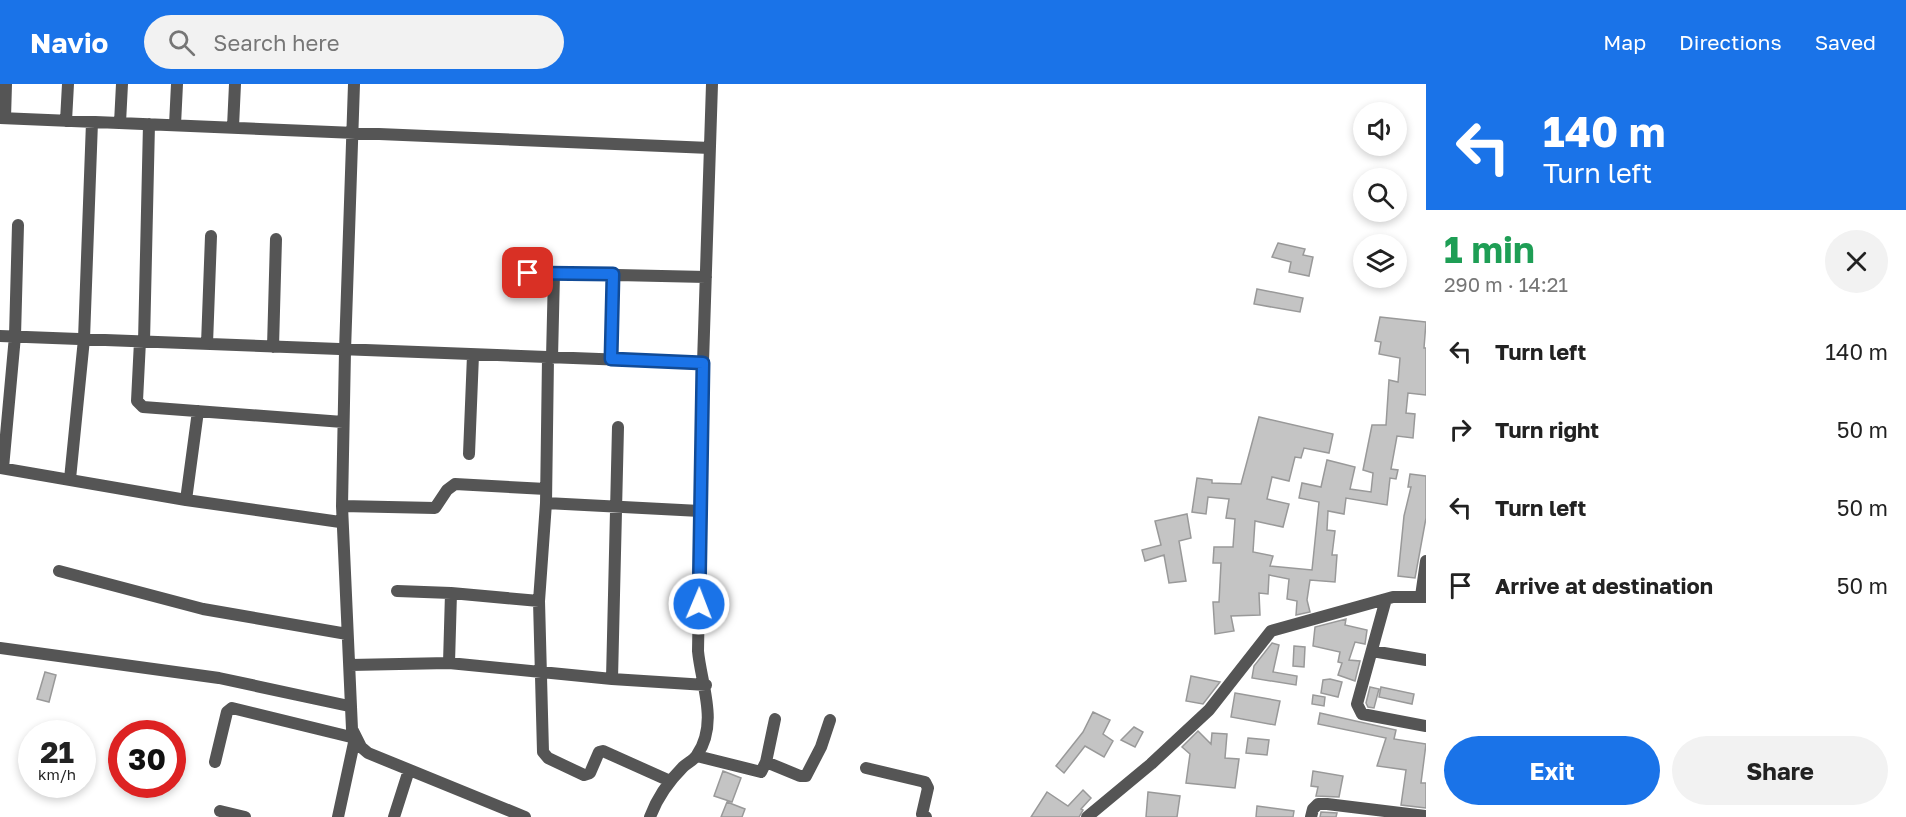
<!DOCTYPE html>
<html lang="en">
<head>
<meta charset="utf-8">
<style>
  :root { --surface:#fff; --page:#f2f2f2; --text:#222; --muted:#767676; --accent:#1a73e8 }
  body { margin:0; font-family:"Golos Text",sans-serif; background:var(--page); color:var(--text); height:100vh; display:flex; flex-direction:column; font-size:22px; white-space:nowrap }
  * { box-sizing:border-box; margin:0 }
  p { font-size:20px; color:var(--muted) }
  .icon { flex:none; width:33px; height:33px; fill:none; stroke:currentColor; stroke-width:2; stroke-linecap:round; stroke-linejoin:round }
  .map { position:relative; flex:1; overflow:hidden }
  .drawer { display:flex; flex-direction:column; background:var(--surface); width:480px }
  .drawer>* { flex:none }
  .top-card { background:#1a73e8; color:#fff; overflow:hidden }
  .tools { position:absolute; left:1353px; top:18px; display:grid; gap:12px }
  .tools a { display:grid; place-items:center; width:54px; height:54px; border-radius:50%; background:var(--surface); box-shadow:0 3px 9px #0003; font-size:30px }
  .speed { position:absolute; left:18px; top:636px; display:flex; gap:12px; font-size:30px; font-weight:700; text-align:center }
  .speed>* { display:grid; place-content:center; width:78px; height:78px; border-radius:50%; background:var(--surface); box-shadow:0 3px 9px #0003; line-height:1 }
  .speed small { font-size:15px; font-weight:400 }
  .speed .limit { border:9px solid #d22; background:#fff; color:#111 }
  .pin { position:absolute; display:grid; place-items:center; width:51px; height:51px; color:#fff; margin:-26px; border-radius:12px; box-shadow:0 3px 9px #0006 }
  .me { position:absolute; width:66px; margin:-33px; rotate:1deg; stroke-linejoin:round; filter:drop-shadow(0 0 4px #0008) }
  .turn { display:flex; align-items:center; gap:21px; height:126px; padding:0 18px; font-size:27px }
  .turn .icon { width:78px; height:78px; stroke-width:2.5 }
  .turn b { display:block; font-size:42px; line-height:51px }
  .round { display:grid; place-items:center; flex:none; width:63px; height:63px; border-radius:32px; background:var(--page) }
  .head { display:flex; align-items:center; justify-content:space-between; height:102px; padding:0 18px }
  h1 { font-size:36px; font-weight:700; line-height:45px; color:#1e9e55 }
  .cta { display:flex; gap:12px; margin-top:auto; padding:12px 18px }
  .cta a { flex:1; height:69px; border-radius:36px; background:var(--accent); color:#fff; font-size:24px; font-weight:700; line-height:69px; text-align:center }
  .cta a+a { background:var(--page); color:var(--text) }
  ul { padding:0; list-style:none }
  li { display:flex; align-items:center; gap:18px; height:78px; padding:0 18px }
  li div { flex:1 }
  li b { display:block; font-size:22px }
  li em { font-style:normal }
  header { display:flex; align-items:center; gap:36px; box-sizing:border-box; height:84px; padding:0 30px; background:var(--accent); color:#fff }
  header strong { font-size:28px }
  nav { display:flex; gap:33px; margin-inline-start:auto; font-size:21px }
  .search { width:420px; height:54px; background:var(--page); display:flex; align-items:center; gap:15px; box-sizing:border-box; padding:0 21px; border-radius:33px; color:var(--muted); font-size:22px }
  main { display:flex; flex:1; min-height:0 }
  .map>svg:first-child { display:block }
  .building { fill:#c4c4c4; stroke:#999; stroke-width:1.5 }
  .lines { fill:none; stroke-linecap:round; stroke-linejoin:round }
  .street { stroke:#555; stroke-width:12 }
  .route-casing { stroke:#114b97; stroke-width:15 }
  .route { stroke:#1a73e8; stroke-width:10 }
</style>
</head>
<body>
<header>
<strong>Navio</strong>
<div class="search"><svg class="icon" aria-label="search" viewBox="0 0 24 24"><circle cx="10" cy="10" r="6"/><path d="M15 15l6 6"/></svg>Search here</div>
<nav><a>Map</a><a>Directions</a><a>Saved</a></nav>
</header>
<main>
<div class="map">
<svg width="1426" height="733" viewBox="0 0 1426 733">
  <rect width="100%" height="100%" fill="#fff"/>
  <path class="building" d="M 1278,159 L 1305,165 L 1303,171 L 1313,173 L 1309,192 L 1289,188 L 1291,178 L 1272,173 Z
    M 1257,205 L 1303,214 L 1300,228 L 1254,220 Z
    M 1380,233 L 1426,238 L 1424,264 L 1426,264 L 1426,311 L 1408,309 L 1406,329 L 1415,330 L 1413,354 L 1397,352 L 1391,385 L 1398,386 L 1396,395 L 1390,394 L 1387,421 L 1346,414 L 1344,430 L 1328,427 L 1327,446 L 1335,447 L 1332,471 L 1337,471 L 1335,498 L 1310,496 L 1307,516 L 1310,528 L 1296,531 L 1297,517 L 1287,515 L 1289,495 L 1269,491 L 1268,510 L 1259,509 L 1260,531 L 1231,532 L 1234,547 L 1215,550 L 1213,518 L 1219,518 L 1221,479 L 1213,479 L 1214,463 L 1233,463 L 1235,435 L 1226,434 L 1229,415 L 1208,413 L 1206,430 L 1192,428 L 1197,394 L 1212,396 L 1212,399 L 1241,400 L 1259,333 L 1333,350 L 1329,369 L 1304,364 L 1301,374 L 1295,373 L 1289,397 L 1272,393 L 1267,415 L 1289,420 L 1283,443 L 1255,437 L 1253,468 L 1273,472 L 1270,482 L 1312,486 L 1319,418 L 1299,414 L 1302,399 L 1321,403 L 1327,376 L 1355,383 L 1350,405 L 1371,408 L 1373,389 L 1363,386 L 1372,341 L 1386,341 L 1389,296 L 1398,298 L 1400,274 L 1379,270 L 1381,258 L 1375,257 Z
    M 1410,390 L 1426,392 L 1426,434 L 1415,494 L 1398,492 L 1404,432 L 1411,403 L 1408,403 Z
    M 1187,430 L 1191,454 L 1179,457 L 1186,497 L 1169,499 L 1164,471 L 1145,477 L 1142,466 L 1161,461 L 1155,437 Z
    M 1346,535 L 1345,541 L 1367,546 L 1365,560 L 1355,558 L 1349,576 L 1360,577 L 1355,597 L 1338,591 L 1342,579 L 1338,578 L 1340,568 L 1313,562 L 1315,543 Z
    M 1272,559 L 1279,561 L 1273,588 L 1297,592 L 1296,601 L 1252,594 L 1254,582 Z
    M 1294,562 L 1305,563 L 1304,583 L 1293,582 Z
    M 45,588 L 56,591 L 49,618 L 37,615 Z
    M 1191,592 L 1220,598 L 1203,620 L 1186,617 Z
    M 1330,595 L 1342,598 L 1338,613 L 1321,609 L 1323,596 Z
    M 1370,603 L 1379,605 L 1374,624 L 1368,623 L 1366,619 Z
    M 1381,603 L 1414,610 L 1412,620 L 1379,613 Z
    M 1235,609 L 1280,617 L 1275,641 L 1231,633 Z
    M 1313,611 L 1325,613 L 1324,622 L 1312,620 Z
    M 1093,628 L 1110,636 L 1103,650 L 1113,657 L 1104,673 L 1085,662 L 1064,689 L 1056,682 L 1083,648 Z
    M 1320,629 L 1396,646 L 1394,655 L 1426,660 L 1421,699 L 1426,699 L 1426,724 L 1401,721 L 1406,686 L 1377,682 L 1386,654 L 1318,640 Z
    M 1134,643 L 1143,648 L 1135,663 L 1121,656 Z
    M 1198,647 L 1211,660 L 1212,649 L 1227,650 L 1225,674 L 1239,675 L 1235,704 L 1186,699 L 1190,670 L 1182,663 Z
    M 1248,654 L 1269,656 L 1267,671 L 1246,669 Z
    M 723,687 L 741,694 L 732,718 L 714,712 Z
    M 1313,687 L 1343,692 L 1339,713 L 1316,712 L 1318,703 L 1311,702 Z
    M 1083,706 L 1091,714 L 1081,725 L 1083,726 L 1079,733 L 1031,733 L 1047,708 L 1068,722 Z
    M 1148,708 L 1180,712 L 1177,733 L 1146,733 Z
    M 727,718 L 745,725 L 742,733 L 721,733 Z
    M 1257,722 L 1294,727 L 1293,733 L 1256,733 Z
    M 1321,728 L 1337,729 L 1336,733 L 1320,733 Z"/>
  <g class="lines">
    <path class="street" d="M 354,0 L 345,267 L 342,422 L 352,645 L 361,663 L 368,669 L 525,733
      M 0,34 L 710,64
      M 5,34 L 6,0
      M 66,37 L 68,0
      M 120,39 L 122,0
      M 175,41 L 177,0
      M 233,43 L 235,0
      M 528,189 L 706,193
      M 0,252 L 703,279
      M 140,257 L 137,317 L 143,323 L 343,338
      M 144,258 L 149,40
      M 207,260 L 211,152
      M 273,263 L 276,155
      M 548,274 L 546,419 L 539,517 L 543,668 L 548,674 L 584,691 L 590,689 L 599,668 L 603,667 L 670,697
      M 552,274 L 554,189
      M 611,275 L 613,190
      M 469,370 L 473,271
      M 0,384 L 186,416 L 340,438
      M 3,384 L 15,252 L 18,141
      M 70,395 L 84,255 L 92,38
      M 186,416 L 198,327
      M 546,419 L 700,427
      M 342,422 L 435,424 L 447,406 L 455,400 L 546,405
      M 59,487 L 203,525 L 347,550
      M 397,507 L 451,509 L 539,517
      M 1421,512 L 1426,477
      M 1386,515 L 1357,620 L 1362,630 L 1426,642
      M 0,564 L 219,594 L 349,622
      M 1372,567 L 1426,576
      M 449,579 L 451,509
      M 350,581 L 449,579 L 612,595 L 706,601
      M 612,595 L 618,343
      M 697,672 L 761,688 L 766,678 L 775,635
      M 215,678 L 227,628 L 232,624 L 355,654 L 338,733
      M 766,678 L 800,692 L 806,692 L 821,663 L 830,636
      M 866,684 L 925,698 L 928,704 L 922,730 L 926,733
      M 220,727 L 245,733
      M 394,733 L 409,686
      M 650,733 C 657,714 668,698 683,683 C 687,679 694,676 697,671 C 719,639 701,600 698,567 L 703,279 L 712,0
      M 1087,733 L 1151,680 L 1209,626 L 1271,547 L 1393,513 L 1426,513
      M 1311,733 L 1313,725 L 1318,720 L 1327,720 L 1426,732"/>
  </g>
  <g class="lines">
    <defs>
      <path id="route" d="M 528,189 L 613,190 L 611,275 L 703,279 L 699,520"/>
    </defs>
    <use href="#route" class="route-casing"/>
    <use href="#route" class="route"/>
  </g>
</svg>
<div class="tools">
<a><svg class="icon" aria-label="sound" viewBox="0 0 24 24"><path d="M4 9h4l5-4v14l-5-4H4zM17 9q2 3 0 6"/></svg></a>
<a><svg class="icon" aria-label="search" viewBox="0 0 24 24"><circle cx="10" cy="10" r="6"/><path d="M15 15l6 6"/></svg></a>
<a><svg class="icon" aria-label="layers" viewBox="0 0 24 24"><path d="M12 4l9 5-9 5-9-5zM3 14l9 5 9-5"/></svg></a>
</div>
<div class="speed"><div>21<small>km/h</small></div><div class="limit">30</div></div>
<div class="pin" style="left:528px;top:189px;background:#d93025"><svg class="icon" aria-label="arrive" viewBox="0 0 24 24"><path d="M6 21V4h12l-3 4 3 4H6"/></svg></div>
<svg class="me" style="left:699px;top:520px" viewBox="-20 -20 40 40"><circle r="17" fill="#1a73e8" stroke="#fff" stroke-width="3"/><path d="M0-11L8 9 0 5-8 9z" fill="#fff"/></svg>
</div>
<section class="drawer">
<div class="top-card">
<div class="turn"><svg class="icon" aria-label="left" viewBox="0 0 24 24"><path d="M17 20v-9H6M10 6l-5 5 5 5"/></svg><div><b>140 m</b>Turn left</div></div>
</div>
<div class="head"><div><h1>1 min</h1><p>290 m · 14:21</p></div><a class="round"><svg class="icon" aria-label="close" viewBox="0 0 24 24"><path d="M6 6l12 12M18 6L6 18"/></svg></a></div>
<ul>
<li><svg class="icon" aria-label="left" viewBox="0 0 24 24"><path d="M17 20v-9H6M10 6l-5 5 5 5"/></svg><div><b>Turn left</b></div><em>140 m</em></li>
<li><svg class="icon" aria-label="right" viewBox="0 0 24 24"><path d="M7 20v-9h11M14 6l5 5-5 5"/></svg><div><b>Turn right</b></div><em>50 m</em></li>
<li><svg class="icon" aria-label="left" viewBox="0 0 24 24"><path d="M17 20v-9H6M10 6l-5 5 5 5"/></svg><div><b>Turn left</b></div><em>50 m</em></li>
<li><svg class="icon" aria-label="arrive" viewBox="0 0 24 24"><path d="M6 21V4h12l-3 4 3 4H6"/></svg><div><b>Arrive at destination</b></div><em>50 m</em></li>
</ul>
<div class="cta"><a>Exit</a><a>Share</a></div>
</section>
</main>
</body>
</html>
